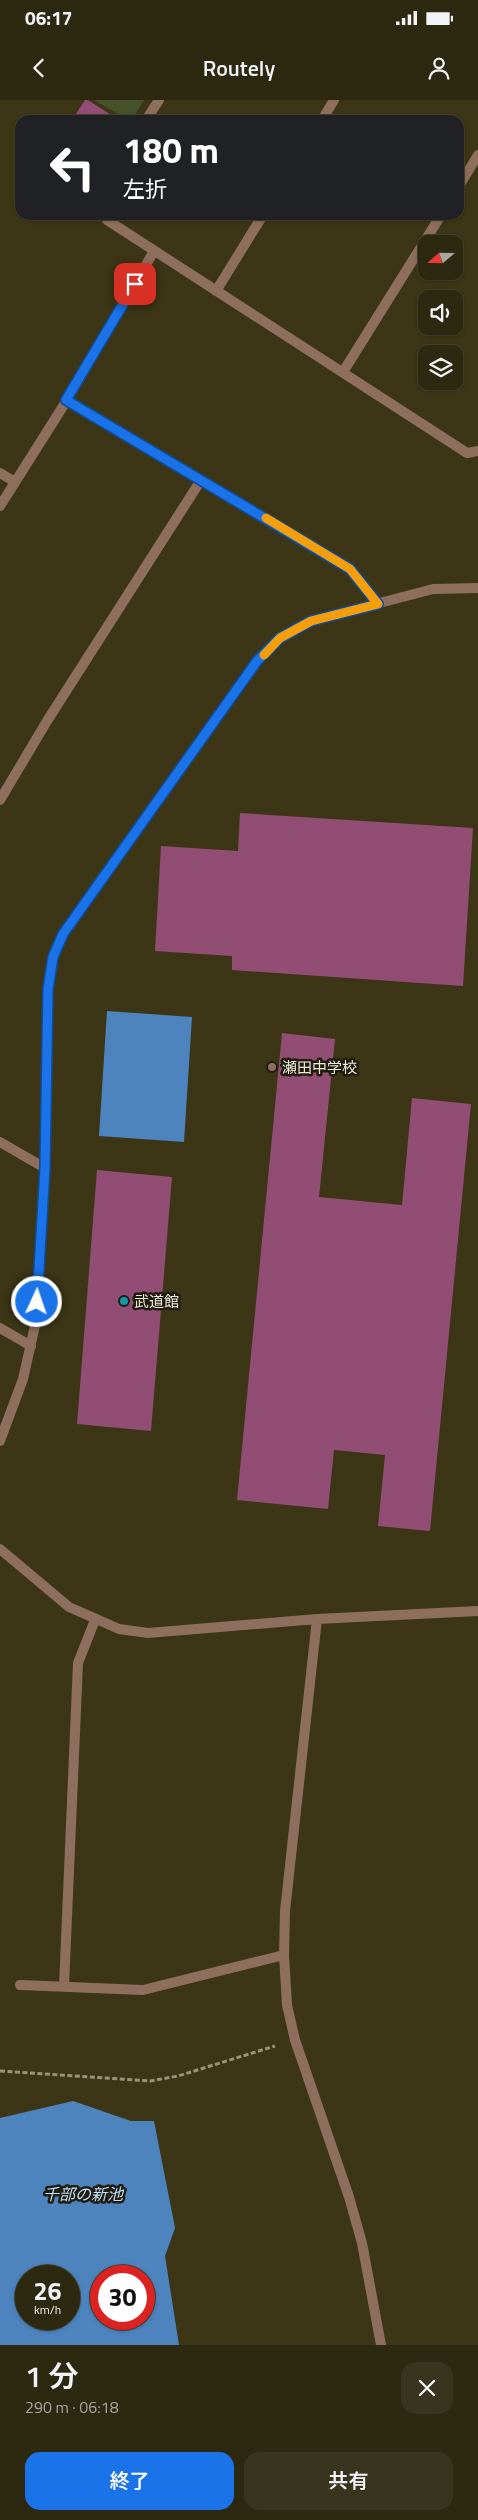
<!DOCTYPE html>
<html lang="ja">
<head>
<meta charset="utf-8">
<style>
  :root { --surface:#2d2810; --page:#39341e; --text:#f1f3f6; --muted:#a7a69f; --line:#484430; --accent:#1a73e8 }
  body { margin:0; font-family:"Titillium Web","Noto Sans JP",sans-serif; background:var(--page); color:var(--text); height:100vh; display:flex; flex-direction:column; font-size:19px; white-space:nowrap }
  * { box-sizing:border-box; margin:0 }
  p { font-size:16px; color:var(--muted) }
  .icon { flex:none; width:28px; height:28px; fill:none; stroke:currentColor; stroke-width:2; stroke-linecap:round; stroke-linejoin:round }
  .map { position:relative; height:2245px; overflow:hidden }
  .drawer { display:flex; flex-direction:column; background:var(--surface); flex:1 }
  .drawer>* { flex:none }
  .banner { position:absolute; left:15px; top:15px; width:449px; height:105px; border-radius:15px; box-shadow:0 1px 4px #0004,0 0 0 1px var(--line); background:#202124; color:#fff; overflow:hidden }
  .needle { width:32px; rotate:250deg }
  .tools { position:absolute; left:418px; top:135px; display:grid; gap:10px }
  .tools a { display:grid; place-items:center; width:45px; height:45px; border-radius:10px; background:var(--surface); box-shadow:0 1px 4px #0004,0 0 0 1px var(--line); font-size:25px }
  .speed { position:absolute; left:15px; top:2165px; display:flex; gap:10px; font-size:25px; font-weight:700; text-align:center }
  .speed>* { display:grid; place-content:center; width:65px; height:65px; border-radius:50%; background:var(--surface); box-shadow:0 1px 4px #0004,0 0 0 1px var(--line); line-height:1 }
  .speed small { font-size:12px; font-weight:400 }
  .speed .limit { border:8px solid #d22; background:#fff; color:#111 }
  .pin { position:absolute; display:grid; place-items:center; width:42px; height:42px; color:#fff; margin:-21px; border-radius:10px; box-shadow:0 2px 8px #0006 }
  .me { position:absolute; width:55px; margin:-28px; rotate:3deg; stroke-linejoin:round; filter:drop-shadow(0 0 4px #0008) }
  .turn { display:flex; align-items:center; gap:18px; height:105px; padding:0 25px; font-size:22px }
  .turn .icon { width:65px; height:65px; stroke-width:2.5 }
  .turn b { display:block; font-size:35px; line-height:42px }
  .round { display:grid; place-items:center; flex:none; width:52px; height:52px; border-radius:15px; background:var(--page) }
  .summary { display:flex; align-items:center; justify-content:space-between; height:85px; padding:0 25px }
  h1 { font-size:30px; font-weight:600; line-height:38px }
  .cta { display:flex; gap:10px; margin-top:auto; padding:10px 25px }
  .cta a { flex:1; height:58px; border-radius:15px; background:var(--accent); color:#fff; font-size:20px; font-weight:600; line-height:58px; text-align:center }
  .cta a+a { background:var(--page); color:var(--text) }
  .status { display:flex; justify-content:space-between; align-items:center; height:35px; padding:0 25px; background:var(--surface); direction:ltr }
  .status svg { height:14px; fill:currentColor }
  header { display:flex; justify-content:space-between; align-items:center; height:65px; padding:0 25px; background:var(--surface); font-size:22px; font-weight:600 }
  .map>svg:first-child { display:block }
  .green { fill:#465229 }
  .water { fill:#4d84bd; fill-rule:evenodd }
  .building { fill:#924d74 }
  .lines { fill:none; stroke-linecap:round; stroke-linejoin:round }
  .path { stroke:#98937a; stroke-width:3; stroke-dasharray:5 2.5; stroke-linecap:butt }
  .minor { stroke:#8e6f5e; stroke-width:10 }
  .route-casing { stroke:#114b97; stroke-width:12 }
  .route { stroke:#1a73e8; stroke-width:9 }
  .slow { stroke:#f59e0b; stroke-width:9 }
  .education-dot { fill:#8d6e63; stroke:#201d10; stroke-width:2 }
  .culture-dot { fill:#0f9aa8; stroke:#201d10; stroke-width:2 }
  .labels { text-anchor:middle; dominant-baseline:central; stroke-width:5; stroke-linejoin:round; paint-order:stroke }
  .poi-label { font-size:15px; fill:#ebe8d5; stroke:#201d10; text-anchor:start }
  .water-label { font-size:16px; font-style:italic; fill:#c0defd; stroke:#201d10 }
</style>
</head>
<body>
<div class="status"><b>06:17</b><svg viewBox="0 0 49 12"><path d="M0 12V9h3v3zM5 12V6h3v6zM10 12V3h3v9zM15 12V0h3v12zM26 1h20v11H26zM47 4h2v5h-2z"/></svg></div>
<header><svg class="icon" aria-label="back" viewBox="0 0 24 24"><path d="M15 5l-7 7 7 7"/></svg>Routely<svg class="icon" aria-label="person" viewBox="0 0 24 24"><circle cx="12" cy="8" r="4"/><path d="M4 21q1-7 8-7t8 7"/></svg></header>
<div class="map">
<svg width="478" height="2245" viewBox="0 0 478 2245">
  <rect width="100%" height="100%" fill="#3c3616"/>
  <path class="green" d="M 94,0 L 144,0 L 132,20 L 128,20 Z"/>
  <path class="water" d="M 107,911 L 192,917 L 184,1042 L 99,1036 Z
    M 73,2001 L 131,2021 L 154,2021 L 175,2128 L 165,2156 L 179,2245 L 0,2245 L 0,2018 ZM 26,2176 L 69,2176 L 69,2219 L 26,2219 ZM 101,2176 L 144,2176 L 144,2219 L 101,2219 Z"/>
  <path class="building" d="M 85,0 L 88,0 L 119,20 L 72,20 Z
    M 240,713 L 473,728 L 463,886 L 232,870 L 232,856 L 155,851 L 161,746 L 238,751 Z
    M 282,933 L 335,939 L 319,1097 L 402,1105 L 412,998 L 471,1004 L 430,1431 L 378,1426 L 385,1355 L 334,1350 L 328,1409 L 237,1400 Z
    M 97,1070 L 172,1077 L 151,1331 L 77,1324 Z"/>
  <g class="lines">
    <path class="path" d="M 0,1971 L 150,1981 L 178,1976 L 275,1946"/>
    <path class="minor" d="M 146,20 L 159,0
      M 322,20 L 334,0
      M 459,86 L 478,55
      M 105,115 L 107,120 L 467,353 L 478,351
      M 216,191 L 263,115
      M 343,272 L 441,115
      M 67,300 L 350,469 L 378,504
      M 0,373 L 15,382
      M 0,406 L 67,300 L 154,151
      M 0,700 L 47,621 L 201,380
      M 0,1042 L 45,1068
      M 0,1228 L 31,1246
      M 0,1341 L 23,1279 L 36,1221 L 45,1068 L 48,889 L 53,857 L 63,834 L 257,561 L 280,538 L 311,521 L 433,489 L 478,488
      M 0,1449 L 69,1507 L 119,1529 L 148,1533 L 317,1519 L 478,1511
      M 317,1519 L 285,1811 L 284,1855 L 287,1905 L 295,1940 L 349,2097 L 362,2143 L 381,2245
      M 20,1885 L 143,1890 L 284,1855
      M 64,1886 L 78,1563 L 95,1520"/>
  </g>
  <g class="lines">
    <defs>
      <path id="route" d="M 37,1202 L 45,1068 L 48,889 L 53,857 L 63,834 L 257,561 L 280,538 L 311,521 L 378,504 L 350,469 L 66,300 L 135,184"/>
    </defs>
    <use href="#route" class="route-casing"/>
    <use href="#route" class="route"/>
    <path class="slow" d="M 264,555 L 280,538 L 311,521 L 378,504 L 350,469 L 266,418"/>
  </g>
  <circle class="education-dot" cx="272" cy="967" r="5"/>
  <circle class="culture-dot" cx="124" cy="1201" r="5"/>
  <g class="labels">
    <g class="poi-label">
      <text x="282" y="967">瀬田中学校</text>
      <text x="134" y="1201">武道館</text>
    </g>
    <g class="water-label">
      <text x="83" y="2094">千部の新池</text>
    </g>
  </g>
</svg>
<div class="tools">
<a><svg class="needle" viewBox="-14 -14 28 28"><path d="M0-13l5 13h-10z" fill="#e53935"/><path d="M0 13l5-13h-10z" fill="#a7a69f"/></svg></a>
<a><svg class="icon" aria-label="sound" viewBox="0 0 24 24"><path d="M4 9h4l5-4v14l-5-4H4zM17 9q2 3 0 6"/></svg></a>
<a><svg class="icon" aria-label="layers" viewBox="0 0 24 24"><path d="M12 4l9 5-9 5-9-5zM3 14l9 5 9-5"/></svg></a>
</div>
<div class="speed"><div>26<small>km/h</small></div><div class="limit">30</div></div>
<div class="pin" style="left:135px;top:184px;background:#d93025"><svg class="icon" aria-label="arrive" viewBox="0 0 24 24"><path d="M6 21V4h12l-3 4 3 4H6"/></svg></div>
<svg class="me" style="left:37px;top:1202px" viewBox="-20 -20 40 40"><circle r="17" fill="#1a73e8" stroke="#fff" stroke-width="3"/><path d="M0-11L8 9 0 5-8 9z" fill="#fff"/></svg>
<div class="banner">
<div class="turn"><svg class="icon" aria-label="left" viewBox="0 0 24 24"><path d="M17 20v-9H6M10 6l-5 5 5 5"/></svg><div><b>180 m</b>左折</div></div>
</div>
</div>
<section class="drawer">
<div class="summary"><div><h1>1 分</h1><p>290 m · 06:18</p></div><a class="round"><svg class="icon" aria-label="close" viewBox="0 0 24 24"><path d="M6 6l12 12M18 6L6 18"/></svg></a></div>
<div class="cta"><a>終了</a><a>共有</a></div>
</section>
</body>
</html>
